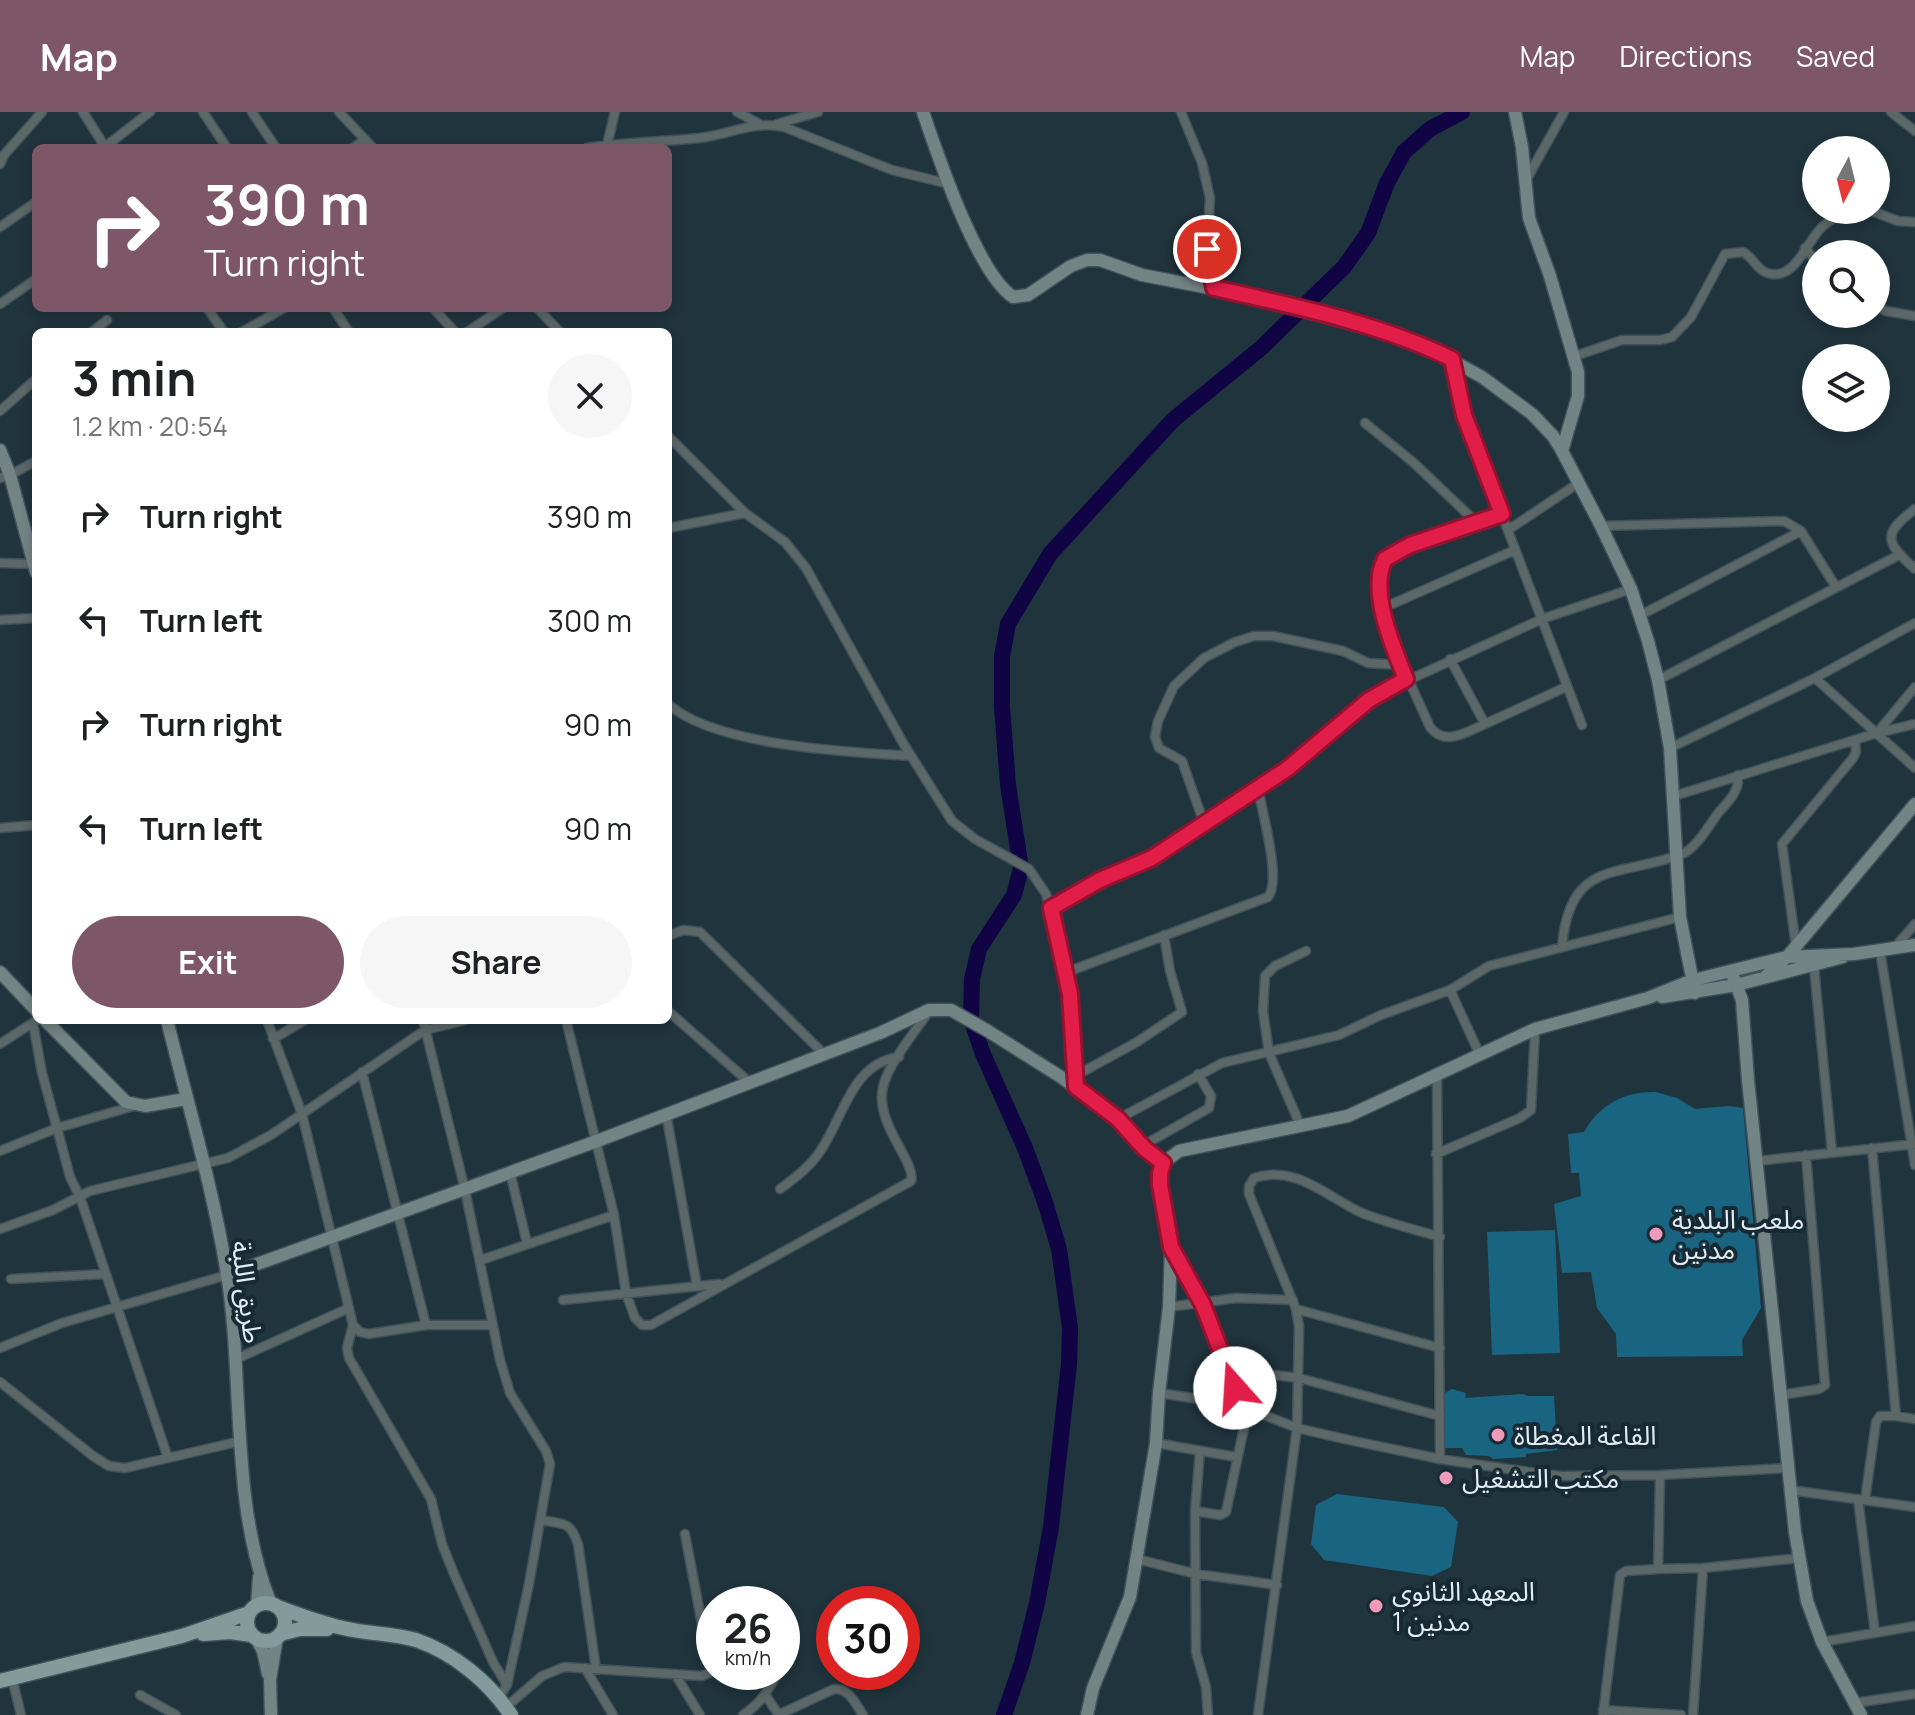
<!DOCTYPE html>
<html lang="en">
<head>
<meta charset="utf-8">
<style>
  :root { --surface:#fff; --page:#f6f6f6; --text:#202124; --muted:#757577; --accent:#7d5767 }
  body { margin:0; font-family:Manrope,"Noto Sans Arabic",sans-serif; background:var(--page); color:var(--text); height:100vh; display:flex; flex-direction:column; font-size:30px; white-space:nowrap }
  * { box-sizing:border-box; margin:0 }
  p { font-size:26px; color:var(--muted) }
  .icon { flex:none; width:44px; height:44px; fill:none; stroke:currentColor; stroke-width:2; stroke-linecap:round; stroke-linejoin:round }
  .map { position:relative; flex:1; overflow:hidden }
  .sheet { position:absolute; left:32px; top:216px; width:640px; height:696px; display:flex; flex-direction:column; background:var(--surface); border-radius:12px; box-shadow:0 4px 12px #0003 }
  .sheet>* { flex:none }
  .banner { position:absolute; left:32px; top:32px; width:640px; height:168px; border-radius:12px; box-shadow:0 4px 12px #0003; background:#7d5767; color:#fff; overflow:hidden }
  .needle { width:52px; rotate:187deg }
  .tools { position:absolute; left:1802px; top:24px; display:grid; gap:16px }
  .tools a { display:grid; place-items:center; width:88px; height:88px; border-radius:50%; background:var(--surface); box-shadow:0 4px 12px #0003; font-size:40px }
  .speed { position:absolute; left:696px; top:1474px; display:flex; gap:16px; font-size:40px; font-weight:700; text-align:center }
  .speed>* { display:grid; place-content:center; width:104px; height:104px; border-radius:50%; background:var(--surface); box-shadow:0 4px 12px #0003; line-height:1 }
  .speed small { font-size:20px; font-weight:400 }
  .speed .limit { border:12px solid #d22; background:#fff; color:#111 }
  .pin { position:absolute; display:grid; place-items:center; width:68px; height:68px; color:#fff; margin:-34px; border:4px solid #fff; border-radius:50%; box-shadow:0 2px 8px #0007 }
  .me { position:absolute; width:88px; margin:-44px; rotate:341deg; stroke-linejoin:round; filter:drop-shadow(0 0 6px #0008) }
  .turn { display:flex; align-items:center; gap:28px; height:168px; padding:0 40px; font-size:36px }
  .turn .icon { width:104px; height:104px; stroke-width:2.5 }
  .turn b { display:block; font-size:56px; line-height:68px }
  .round { display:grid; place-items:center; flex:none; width:84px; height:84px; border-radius:42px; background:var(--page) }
  .overview { display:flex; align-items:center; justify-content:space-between; height:136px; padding:0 40px }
  h1 { font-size:48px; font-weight:700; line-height:60px }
  .cta { display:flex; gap:16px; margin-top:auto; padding:16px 40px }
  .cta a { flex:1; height:92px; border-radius:48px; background:var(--accent); color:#fff; font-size:32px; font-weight:700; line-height:92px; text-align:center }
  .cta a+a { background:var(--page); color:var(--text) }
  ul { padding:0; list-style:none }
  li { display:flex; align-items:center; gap:24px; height:104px; padding:0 40px }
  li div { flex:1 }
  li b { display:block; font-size:30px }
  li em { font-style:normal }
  header { display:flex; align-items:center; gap:48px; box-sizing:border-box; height:112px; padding:0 40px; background:var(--accent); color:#fff }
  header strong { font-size:38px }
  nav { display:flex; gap:44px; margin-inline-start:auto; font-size:28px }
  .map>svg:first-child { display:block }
  .green { fill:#196480 }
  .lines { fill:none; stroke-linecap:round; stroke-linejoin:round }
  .river { stroke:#110445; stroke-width:16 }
  .street-casing { stroke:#3f525a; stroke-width:11 }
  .secondary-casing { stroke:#3f525a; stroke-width:15 }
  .primary-casing { stroke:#3f525a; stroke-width:17 }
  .street { stroke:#5c6767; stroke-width:8 }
  .secondary { stroke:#738485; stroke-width:12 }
  .primary { stroke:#849b9c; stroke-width:14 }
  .route-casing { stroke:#92132f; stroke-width:20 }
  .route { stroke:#e11d48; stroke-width:14 }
  .poi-dot { fill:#ef9ab8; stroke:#172a33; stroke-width:3 }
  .labels { text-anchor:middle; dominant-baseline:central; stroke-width:8; stroke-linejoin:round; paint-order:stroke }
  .poi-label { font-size:26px; fill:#e1edf3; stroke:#172a33; text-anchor:start }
  .street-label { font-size:26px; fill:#e1edf3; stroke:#172a33 }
</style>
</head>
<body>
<header>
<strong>Map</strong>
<nav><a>Map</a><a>Directions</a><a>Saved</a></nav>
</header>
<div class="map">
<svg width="1915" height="1603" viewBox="0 0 1915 1603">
  <rect width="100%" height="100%" fill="#20343d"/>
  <path class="green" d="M 1656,980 L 1677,986 L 1695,997 L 1728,994 L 1743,996 L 1761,1196 L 1742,1228 L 1743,1244 L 1617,1245 L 1616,1222 L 1597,1196 L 1591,1160 L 1562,1161 L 1554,1092 L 1581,1084 L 1579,1061 L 1571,1061 L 1568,1022 L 1584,1020 C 1600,992 1625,979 1656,980 Z
    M 1555,1118 L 1560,1241 L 1492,1243 L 1487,1120 Z
    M 1452,1277 L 1466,1281 L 1465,1286 L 1523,1282 L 1528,1284 L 1554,1284 L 1557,1338 L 1526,1342 L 1526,1345 L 1493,1347 L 1489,1344 L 1466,1343 L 1462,1336 L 1441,1336 L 1443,1282 Z
    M 1337,1382 L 1444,1395 L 1458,1410 L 1451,1455 L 1432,1464 L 1324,1448 L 1311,1432 L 1316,1393 Z"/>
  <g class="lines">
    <path class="river" d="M 1004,1603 L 1022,1551 L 1037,1491 L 1051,1415 L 1069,1252 L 1070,1216 L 1059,1137 L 1045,1090 L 1025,1036 L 983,942 L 971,907 L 972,867 L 979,837 L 1014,783 L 1021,756 L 1008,673 L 1002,595 L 1002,544 L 1008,512 L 1050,442 L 1173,308 L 1261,236 L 1344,155 L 1368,121 L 1387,71 L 1404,40 L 1430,17 L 1462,0"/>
    <defs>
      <path id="street" d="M 83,0 L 105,35
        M 203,0 L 227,36
        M 252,0 L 276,36
        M 339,0 L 373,36
        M 737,0 L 758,11
        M 1181,0 L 1202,51 L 1210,86 L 1207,137 L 1214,176
        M 1891,0 L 1915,19
        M 777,12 L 818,0
        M 607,33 L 615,0
        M 106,34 L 150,0
        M 353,36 L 364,28
        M 587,36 C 624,30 661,30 699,26 C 729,23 753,8 784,15 L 892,58 L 949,72
        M 0,52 L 4,43 L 42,0
        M 1525,70 L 1564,0
        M 1869,98 L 1898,109 L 1915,110
        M 0,115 L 36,90
        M 1805,136 L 1816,149
        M 0,192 L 36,167
        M 1876,194 L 1886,199 L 1915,204
        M 207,196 L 224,220
        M 333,196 L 349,220
        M 433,196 L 455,220
        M 537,196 L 560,220
        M 92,220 L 107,208
        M 242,220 L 284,196
        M 467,220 L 503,196
        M 1575,244 L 1622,228 L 1660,228 L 1672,225 L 1691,205 L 1725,142 L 1743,140 C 1753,145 1757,158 1767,161 C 1796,170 1806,129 1823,114 C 1831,107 1841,102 1851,98
        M 1452,248 L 1464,303 L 1582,613
        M 0,299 L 36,267
        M 1365,311 L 1414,351 L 1477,411 L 1502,402
        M 668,324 L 745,401 L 785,430 L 806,456 L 903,631 L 952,709 L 975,727 L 1029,757 L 1046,782 L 1067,860 L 1073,904 L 1076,975
        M 0,366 L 10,363 L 36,349
        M 1915,397 C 1882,422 1885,430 1915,457
        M 1601,414 L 1784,409 L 1801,419 L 1836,475
        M 668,416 L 745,401
        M 1508,418 L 1577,372
        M 0,451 L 34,452
        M 1383,496 C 1381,482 1377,464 1383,451 C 1391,432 1457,417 1477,411
        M 1641,503 L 1801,419
        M 0,508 L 36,506
        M 1450,547 L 1485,612 C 1466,620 1445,635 1430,615 L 1391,529 L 1383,496 L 1515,438
        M 1815,566 L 1915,656
        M 1658,568 L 1899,443
        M 668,592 C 715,634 848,640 911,644
        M 1485,612 L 1566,575
        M 1877,621 L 1915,575
        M 1670,636 L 1815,566 L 1915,511
        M 1674,684 L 1877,621 L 1915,612
        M 1204,711 L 1182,649 L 1159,636 L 1155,625 L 1158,609 L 1174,574 L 1204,546 L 1235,530 L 1254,524 L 1273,524 L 1343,539 L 1368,551 L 1401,553
        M 0,716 L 36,713
        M 1051,796 L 1100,768 L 1152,746 L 1287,657 L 1378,582 L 1542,507 L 1631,477
        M 668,824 L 683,818 L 700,820 L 824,942
        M 1562,834 C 1570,746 1619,766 1682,742 C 1697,736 1709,713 1719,700 C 1729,689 1740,678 1738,663
        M 1796,834 L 1782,732 L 1853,646 L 1856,640 L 1855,628
        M 1895,835 L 1915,812
        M 1880,839 L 1915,1053
        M 1814,855 L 1832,1040
        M 1067,860 L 1268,785 C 1282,769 1262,700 1258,676
        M 1450,878 L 1480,943
        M 668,899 L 749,970
        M 267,908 L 302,1002 L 353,1213 L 360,1220 L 369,1222 L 426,1213 L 362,960
        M 423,908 L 465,1078 L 500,1248 L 510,1281 L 546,1339 L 550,1352 L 529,1472 L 507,1573 L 499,1585
        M 566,908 L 614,1103 L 626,1181 L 635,1206 L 642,1213 L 651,1213 L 911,1069 C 917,1051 874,1011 883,975 C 888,952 915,920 929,899
        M 273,927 L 305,908
        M 0,932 L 37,908
        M 1077,963 L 1137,930 L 1182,900 L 1170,859 L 1164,823
        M 1437,964 L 1440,1347
        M 134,994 L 57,1016 L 70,1065 L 80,1085 L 168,1346
        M 666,1001 L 697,1174
        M 1118,1007 L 1222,951 L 1339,923 L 1381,903 L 1450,878 L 1489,854 L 1680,805
        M 1301,1015 L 1269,941 L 1263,899 L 1265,864 L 1275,854 L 1306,839
        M 1144,1036 L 1151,1029 L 1209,996 L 1211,984 L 1198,962
        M 1872,1036 L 1896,1304 L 1915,1307
        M 0,1039 L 57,1016 L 42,961 L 33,911
        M 1436,1042 L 1520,1006 L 1531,998 L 1535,917
        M 1757,1049 L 1915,1032
        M 510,1060 L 527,1131
        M 780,1077 C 796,1065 810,1055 821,1038 C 844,1004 852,951 899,945
        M 0,1117 L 53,1098 L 90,1079 L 228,1046 L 271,1023 L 425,918 L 466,908
        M 1172,1136 C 1200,1187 1224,1237 1239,1293
        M 481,1148 L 614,1103
        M 11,1167 L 105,1162
        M 563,1188 L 719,1172
        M 1169,1195 L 1236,1186 L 1293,1188
        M 1296,1197 L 1440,1236
        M 353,1213 L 347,1236 L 349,1246 L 431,1387 L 442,1432 L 454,1462 L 493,1550 L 507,1573
        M 426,1213 L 493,1213
        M 0,1236 L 62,1211 L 227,1163
        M 234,1248 L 349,1196
        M 1230,1258 L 1299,1266 L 1440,1304
        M 0,1270 L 93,1344 L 109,1354 L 125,1356 L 241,1329
        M 1159,1281 L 1239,1293 L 1297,1316 L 1349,1328 L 1440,1347 L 1543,1362 L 1562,1364 L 1660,1363 L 1787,1356
        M 1781,1283 L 1819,1277 L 1825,1273 L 1806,1043
        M 1156,1331 L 1236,1345
        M 1200,1339 L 1195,1399 L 1196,1540 L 1206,1575 L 1208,1603
        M 1660,1363 L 1658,1457 L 1703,1456
        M 1790,1378 L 1915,1395
        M 1858,1387 L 1875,1521
        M 1865,1388 L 1876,1310 L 1880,1304 L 1896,1304
        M 1195,1399 L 1220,1403 L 1226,1400 L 1248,1297
        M 541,1408 C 564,1412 570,1409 578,1432 L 596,1557
        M 1137,1447 L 1196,1462 L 1277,1473
        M 1822,1530 L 1915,1514
        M 782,1551 L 791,1532
        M 585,1556 L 613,1603
        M 675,1562 L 700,1603
        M 12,1566 L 21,1603
        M 140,1583 L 176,1603
        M 766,1584 L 779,1603
        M 1855,1591 L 1915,1582
        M 506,1595 L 542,1564 L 564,1555 L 702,1564 L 711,1560 L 685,1422
        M 1603,1598 L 1681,1603
        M 743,1603 C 761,1591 768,1579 778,1560
        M 778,1603 L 834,1577 C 850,1577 855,1591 863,1603
        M 1258,1603 L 1297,1316 L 1299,1215 L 1296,1197 L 1249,1082 L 1249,1074 L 1254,1066 C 1296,1052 1327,1085 1362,1101 C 1387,1111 1414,1117 1440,1125
        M 1603,1603 L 1620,1463 L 1626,1459 L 1658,1457
        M 1693,1603 L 1703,1456 L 1800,1446"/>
      <path id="secondary" d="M 923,0 C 938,44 977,161 1013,185 L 1028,183 L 1071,154 L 1087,148 L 1100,148 L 1142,163 L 1246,183 L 1418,230 L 1482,265 L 1532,302 L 1553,324 L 1562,339 L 1601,414 L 1631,477 L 1648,529 L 1658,568 L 1670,636 L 1680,805 L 1695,881
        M 1515,0 L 1522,35 L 1529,106 L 1550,164 L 1578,260 L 1578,284 L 1562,339
        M 0,338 L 10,363 L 36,460
        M 1731,859 L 1742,888 L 1748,968 L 1795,1420 L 1807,1489 L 1822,1530 L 1861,1603
        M 0,860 L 36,898
        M 1766,864 L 1787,845 L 1915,692
        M 1662,885 L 1736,873 L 1843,845
        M 45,908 L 126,990 L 145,994 L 186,987
        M 167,908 C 188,993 213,1076 227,1162 C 244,1267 230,1392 271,1492
        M 227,1163 L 597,1029 L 880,921 L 929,898 L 951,898 L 988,919 L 1061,965 L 1118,1007 L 1144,1036 L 1163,1051
        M 257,1493 L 259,1465
        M 256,1526 L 263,1539 L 268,1562
        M 271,1603 L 270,1568 L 277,1525
        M 1087,1603 L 1093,1576 L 1130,1485 L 1156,1331 L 1159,1281 L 1169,1195 L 1171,1135 L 1160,1061 L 1163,1051 L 1179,1039 L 1348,1004 L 1535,917 L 1648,886 L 1690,869 L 1787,845 L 1854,842 L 1915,833"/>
      <path id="primary" d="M247 1510a19 19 0 1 1 38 0a19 19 0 1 1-38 0Z
        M 278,1495 C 299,1503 321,1511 343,1516 C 367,1522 392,1521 416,1528 C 454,1541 489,1570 511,1603
        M 203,1522 L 230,1520 L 252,1523
        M 280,1522 L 300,1517 L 327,1517
        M 0,1569 L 182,1524 L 249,1501"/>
    </defs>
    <use href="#street" class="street-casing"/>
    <use href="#secondary" class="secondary-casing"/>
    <use href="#primary" class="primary-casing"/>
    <use href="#street" class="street"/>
    <use href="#secondary" class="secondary"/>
    <use href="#primary" class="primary"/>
  </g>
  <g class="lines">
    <defs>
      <path id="route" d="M 1207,137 L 1214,176 C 1294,194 1378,211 1452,247 L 1464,303 L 1502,402 L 1410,433 L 1385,447 C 1368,479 1394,537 1406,567 L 1369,588 L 1287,657 L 1152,746 L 1100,768 L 1051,796 L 1070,882 L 1076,975 L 1118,1007 L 1144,1036 L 1163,1051 L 1160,1061 L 1160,1073 L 1171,1135 L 1203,1193 L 1235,1276"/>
    </defs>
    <use href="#route" class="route-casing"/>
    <use href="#route" class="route"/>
  </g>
  <g class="poi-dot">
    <circle cx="1656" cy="1122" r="8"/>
    <circle cx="1498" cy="1323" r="8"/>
    <circle cx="1446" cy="1366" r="8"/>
    <circle cx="1376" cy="1494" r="8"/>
  </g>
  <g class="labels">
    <g class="poi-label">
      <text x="1672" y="1107">ملعب البلدية<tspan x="1672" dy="30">مدنين</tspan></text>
      <text x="1514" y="1323">القاعة المغطاة</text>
      <text x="1462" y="1366">مكتب التشغيل</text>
      <text x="1392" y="1479">المعهد الثانوي<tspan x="1392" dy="30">مدنين 1</tspan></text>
    </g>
    <g class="street-label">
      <text transform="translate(248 1180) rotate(83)">طريق اللبة</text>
    </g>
  </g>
</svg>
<div class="tools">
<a><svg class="needle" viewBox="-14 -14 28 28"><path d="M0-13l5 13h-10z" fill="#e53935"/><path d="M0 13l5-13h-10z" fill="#757577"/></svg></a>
<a><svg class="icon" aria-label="search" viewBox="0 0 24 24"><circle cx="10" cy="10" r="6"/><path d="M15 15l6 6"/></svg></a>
<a><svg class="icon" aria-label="layers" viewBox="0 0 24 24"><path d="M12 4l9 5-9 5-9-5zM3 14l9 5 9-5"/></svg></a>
</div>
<div class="speed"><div>26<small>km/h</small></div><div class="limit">30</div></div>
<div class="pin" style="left:1207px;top:137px;background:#d93025"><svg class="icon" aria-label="arrive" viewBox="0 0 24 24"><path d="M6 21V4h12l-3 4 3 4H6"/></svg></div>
<svg class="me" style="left:1235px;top:1276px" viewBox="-20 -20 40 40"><circle r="19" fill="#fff"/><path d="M0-13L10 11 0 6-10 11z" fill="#e11d48"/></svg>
<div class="banner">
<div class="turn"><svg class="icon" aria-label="right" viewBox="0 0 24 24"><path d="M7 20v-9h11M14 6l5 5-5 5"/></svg><div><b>390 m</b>Turn right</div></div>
</div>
<section class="sheet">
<div class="overview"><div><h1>3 min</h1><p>1.2 km · 20:54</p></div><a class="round"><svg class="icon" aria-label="close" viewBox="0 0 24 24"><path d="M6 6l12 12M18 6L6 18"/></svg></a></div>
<ul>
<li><svg class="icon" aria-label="right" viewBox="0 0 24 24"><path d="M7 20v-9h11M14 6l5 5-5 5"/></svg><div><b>Turn right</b></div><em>390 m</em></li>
<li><svg class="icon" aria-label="left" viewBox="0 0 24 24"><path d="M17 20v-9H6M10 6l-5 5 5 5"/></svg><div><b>Turn left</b></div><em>300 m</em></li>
<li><svg class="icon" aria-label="right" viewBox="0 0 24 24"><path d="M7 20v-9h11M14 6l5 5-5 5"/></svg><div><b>Turn right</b></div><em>90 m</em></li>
<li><svg class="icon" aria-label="left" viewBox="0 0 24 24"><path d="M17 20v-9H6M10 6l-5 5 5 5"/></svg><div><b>Turn left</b></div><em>90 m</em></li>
</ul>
<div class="cta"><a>Exit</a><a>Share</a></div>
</section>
</div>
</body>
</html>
